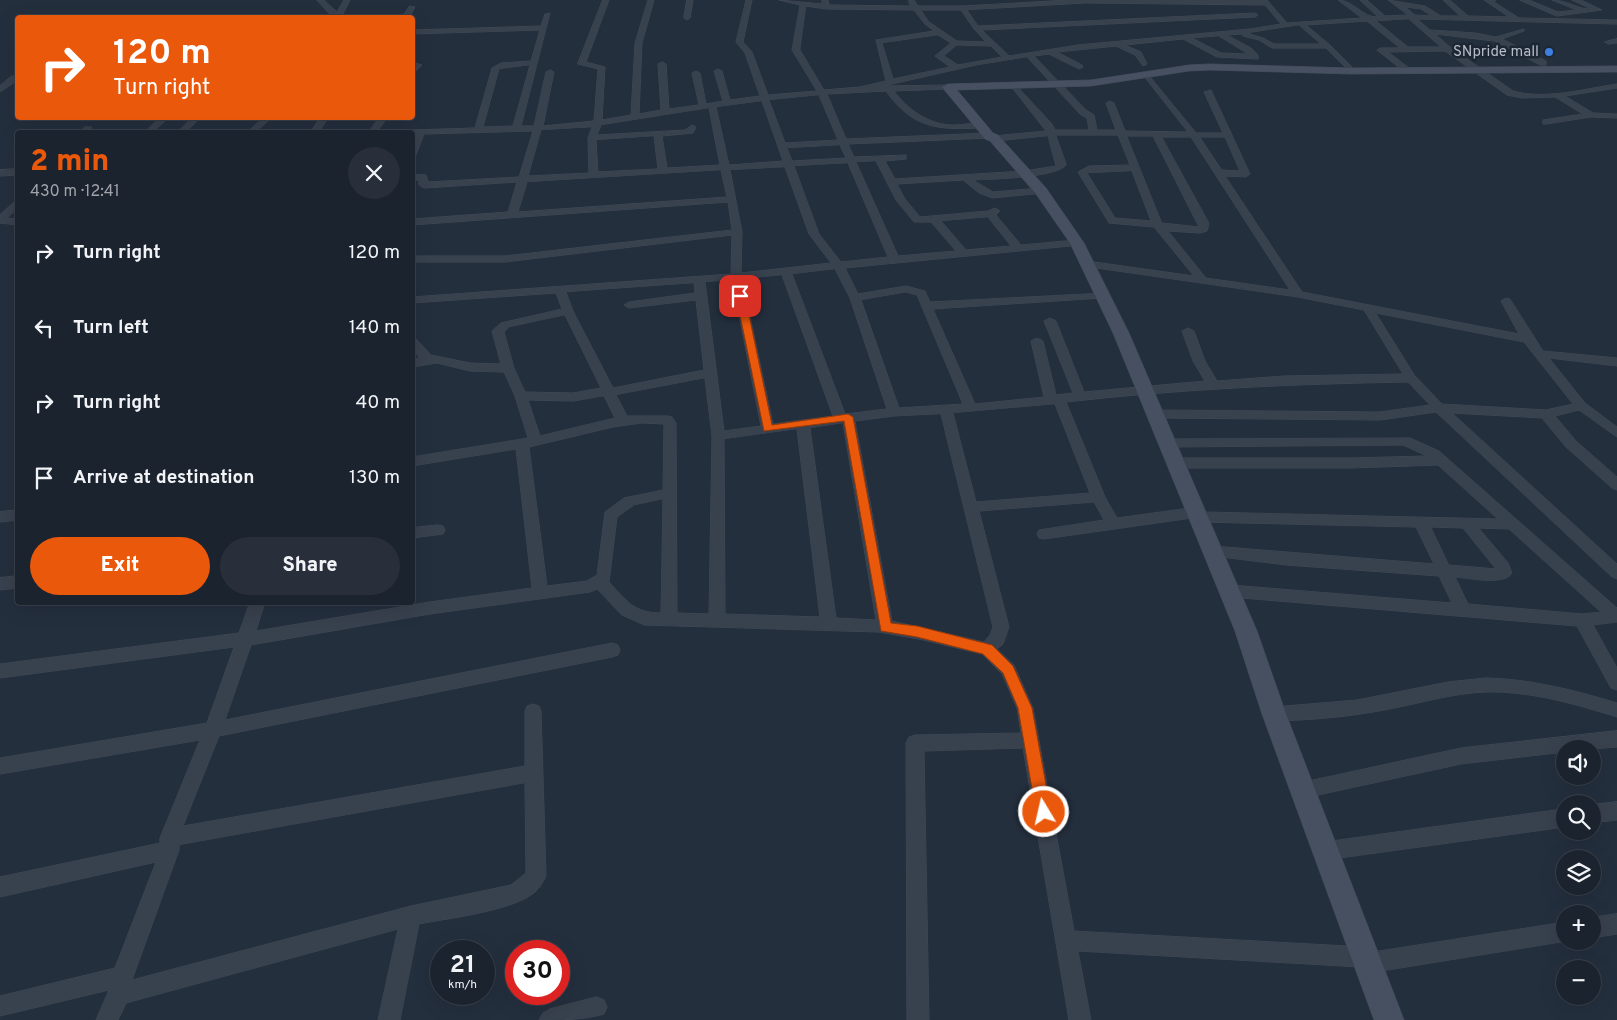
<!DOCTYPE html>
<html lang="en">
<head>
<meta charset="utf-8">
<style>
  :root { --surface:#1b232e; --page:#282f3a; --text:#f1f3f6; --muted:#a0a4aa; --line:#39404a; --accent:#ea580c }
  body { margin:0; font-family:Overpass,sans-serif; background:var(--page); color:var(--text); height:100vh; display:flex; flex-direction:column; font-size:19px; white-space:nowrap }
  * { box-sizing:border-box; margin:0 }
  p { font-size:16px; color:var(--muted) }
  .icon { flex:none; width:28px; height:28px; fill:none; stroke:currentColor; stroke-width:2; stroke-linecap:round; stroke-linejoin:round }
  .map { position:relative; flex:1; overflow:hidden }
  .details { position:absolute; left:15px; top:130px; width:400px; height:475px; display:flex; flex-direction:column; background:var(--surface); border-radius:5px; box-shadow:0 5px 20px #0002,0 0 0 1px var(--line) }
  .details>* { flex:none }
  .banner { position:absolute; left:15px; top:15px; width:400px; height:105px; border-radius:5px; box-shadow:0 5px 20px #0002,0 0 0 1px var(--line); background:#ea580c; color:#fff; overflow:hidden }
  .buttons { position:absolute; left:1556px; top:740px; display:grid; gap:10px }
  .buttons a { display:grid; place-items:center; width:45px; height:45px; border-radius:50%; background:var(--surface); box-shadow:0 5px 20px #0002,0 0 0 1px var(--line); font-size:25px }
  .speed { position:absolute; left:430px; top:940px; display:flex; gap:10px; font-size:25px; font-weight:700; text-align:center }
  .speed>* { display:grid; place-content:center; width:65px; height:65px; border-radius:50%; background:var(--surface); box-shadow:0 5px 20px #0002,0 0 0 1px var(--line); line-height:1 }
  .speed small { font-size:12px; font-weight:400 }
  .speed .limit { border:8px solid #d22; background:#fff; color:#111 }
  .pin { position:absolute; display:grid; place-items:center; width:42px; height:42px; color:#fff; margin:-21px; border-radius:10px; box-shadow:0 2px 8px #0006 }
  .me { position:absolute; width:55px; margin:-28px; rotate:351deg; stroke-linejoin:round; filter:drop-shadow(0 0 4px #0008) }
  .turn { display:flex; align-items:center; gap:18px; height:105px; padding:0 15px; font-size:22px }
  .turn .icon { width:65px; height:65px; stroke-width:2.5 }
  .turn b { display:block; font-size:35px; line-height:42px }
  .round { display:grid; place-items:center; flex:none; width:52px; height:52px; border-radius:26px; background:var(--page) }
  .head { display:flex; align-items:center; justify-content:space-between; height:85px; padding:0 15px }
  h1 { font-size:30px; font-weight:800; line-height:38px; color:var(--accent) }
  .primary-button { display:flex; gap:10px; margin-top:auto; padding:10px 15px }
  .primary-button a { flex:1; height:58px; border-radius:30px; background:var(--accent); color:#fff; font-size:20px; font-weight:800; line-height:58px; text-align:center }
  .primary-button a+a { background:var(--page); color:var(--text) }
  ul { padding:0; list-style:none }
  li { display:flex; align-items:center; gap:15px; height:75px; padding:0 15px }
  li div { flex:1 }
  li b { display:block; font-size:19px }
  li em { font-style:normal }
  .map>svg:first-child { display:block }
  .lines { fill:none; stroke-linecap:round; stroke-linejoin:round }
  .street-casing { stroke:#414a57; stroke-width:1 }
  .secondary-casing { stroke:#414a57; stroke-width:1 }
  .street { fill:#38414e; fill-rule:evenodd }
  .secondary { fill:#465061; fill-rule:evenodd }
  .route { fill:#ea580c; stroke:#983908 }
  .shop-dot { fill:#3f7fe0; stroke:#1d2633; stroke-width:2 }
  .labels { text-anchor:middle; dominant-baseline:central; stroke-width:5; stroke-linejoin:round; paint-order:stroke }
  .far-poi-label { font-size:15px; fill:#b4bcc9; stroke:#1d2633; text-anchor:end }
</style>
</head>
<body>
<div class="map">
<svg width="1617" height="1020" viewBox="0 0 1617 1020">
  <rect width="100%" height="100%" fill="#242f3e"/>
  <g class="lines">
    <defs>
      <path id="street" d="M 317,0 L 324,0 L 337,12 L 344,0 L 350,0 L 341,18 L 334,18 Z
        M 603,0 L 609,0 L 586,62 L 605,67 L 602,120 L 631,115 L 635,43 L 648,0 L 654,0 L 642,43 L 639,114 L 661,110 L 658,64 L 662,62 L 666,64 L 669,109 L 699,105 L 692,73 L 696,71 L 700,73 L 706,104 L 723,101 L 714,71 L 718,69 L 722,71 L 730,100 L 760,96 L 745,53 L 736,42 L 746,0 L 752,0 L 743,42 L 752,52 L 768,95 L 817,91 L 792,50 L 800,5 L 779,0 L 822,4 L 822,0 L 828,0 L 829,5 L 911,6 L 908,1 L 914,0 L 918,6 L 963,6 L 1070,0 L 1267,0 L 1287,23 L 1362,18 L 1338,0 C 1354,0 1362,18 1378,17 L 1360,0 L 1367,0 L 1385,16 L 1408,15 L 1388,0 L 1425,6 L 1441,16 L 1460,16 L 1443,0 L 1450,0 L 1468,16 L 1509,17 L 1484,0 L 1496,0 L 1494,2 L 1519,18 L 1617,20 L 1617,24 L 1417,19 L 1430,30 L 1475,33 L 1496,37 L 1524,29 L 1524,31 L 1502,39 L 1546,61 L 1546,65 L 1540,65 L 1494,41 L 1435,34 L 1450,47 L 1513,91 C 1545,100 1584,89 1617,84 L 1617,88 L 1565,96 L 1593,113 L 1617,114 L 1617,118 L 1591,117 L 1546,124 L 1543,124 L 1543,120 L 1583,114 L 1555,97 L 1522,98 L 1507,95 L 1445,51 L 1388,52 L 1413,71 L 1406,73 L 1377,50 L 1381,48 L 1400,48 L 1367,21 L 1306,25 L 1330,45 L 1354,69 L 1355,71 L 1351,73 L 1326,48 L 1272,48 L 1259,40 L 1243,36 L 1242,34 L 1227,35 L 1251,48 L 1258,55 L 1258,59 L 1217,57 L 1183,39 L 1125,45 L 1141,52 L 1147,64 L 1143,66 L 1135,55 L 1116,46 L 1057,52 L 1082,65 L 1083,67 L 1079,69 L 1049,54 L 1034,56 L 1086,110 L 1094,115 L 1097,130 L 1116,130 L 1106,103 L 1110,101 L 1114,103 L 1125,131 L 1188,132 L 1143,75 L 1147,73 L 1196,133 L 1223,133 L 1204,92 L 1211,90 L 1250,174 L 1246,177 L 1225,176 L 1302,292 L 1519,334 L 1501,301 L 1506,298 L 1510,299 L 1543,351 L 1617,358 L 1617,366 L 1549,358 L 1585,403 L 1617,427 L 1617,437 L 1579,410 L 1555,416 L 1576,441 L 1617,477 L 1617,490 L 1612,488 L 1566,447 L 1542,418 L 1452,413 L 1617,564 L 1617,579 L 1612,577 L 1436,412 L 1380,420 L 1156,418 L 1150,414 L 1156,410 L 1380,412 L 1430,405 L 1408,382 C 1293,384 1180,389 1066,402 L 1105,497 L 1117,518 L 1197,507 L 1204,512 L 1498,519 L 1438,465 L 1352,468 L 1176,468 L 1169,463 L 1176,458 L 1352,458 L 1427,456 L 1403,445 L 1168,447 L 1162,443 L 1168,439 L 1410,438 L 1439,451 L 1617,608 L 1617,622 L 1593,625 L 1617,668 L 1617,690 L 1611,688 L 1577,626 L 1230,597 L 1225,595 L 1223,591 L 1225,587 L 1230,585 L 1452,603 L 1439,576 L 1286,565 L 1213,556 L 1208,555 L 1206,551 L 1208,547 L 1213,546 L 1434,564 L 1416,527 L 1199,522 L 1192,518 L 1044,539 L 1039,538 L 1037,534 L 1039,530 L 1104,520 L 1094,502 L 979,511 L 1009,627 L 1003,644 L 997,649 L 1014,665 L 1033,708 L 1074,931 L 1365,947 L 1373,952 L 1565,922 L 1567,941 L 1369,973 L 1362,970 L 1360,967 L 1078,951 L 1091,1020 L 1069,1020 L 1023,748 L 924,751 L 929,1020 L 907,1020 L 906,743 L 909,737 L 915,735 L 1021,733 L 1017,708 L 1002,674 L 982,654 L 919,639 L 878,632 L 644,625 L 622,615 L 597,589 L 590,592 L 430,614 L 251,645 L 225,720 L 612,643 L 618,645 L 620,650 L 618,655 L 612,657 L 219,736 L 183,826 L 525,766 L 525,711 L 527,706 L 533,704 L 539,706 L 541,711 L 546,876 C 543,882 540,888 535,892 C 513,911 449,918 419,924 L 400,1020 L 378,1020 L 398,929 L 126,1003 L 118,1020 L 96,1020 L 109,990 L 0,1016 L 0,996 L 115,968 L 156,862 L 0,897 L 0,877 L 160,843 L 160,838 L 200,740 L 0,774 L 0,758 L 207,723 L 234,647 L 0,678 L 0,664 L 239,633 L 250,602 L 265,602 L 256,631 L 430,602 L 532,588 L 516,449 L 412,466 L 412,457 L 528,438 L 515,396 L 504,372 L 470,371 L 437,363 L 412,367 L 412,359 L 420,358 L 412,349 L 412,338 L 416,339 L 431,355 L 470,363 L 501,364 L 492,331 L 501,323 L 562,309 L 556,293 L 412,303 L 412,297 L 731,274 L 732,235 L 505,262 L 412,262 L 412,256 L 505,256 L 732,230 L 728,202 L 412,225 L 412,219 L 508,212 L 517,182 L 424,188 L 419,185 L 419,180 L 412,180 L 412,174 L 426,175 L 428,182 L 519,177 L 533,131 L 424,134 L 416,155 L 412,157 L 412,143 L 416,134 L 408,132 L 412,130 L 475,128 L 492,68 L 501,63 L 531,61 L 540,30 L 412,34 L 412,30 L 541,26 L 545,14 L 550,13 L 521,126 L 534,126 L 546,72 L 550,70 L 554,72 L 543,126 L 594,121 L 598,69 L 578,64 ZM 1086,3 L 1265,5 L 1281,24 L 1250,29 L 1078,45 L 1009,56 L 982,30 L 1255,17 L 1258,15 L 1255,13 L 978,26 L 967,10 ZM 806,6 L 826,9 L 914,10 L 925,24 L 934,31 L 876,40 L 886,81 L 860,87 L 824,90 L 800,50 ZM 1406,7 L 1421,9 L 1432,16 L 1415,15 ZM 921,10 L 961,10 L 974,29 L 986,42 L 957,41 L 929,22 ZM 1409,19 L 1441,47 L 1408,47 L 1376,21 ZM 1299,25 L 1321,44 L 1274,44 L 1263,38 L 1247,33 ZM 938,35 L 951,43 L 935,56 L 950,67 L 893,79 L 882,43 ZM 1219,36 L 1245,52 L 1248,54 L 1221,53 L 1192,38 ZM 957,45 L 991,46 L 1002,57 L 958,65 L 944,56 ZM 1027,57 L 1080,114 L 1087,118 L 1089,130 L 1055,130 L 1052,124 L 1014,83 L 1010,85 L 1046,131 L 993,136 L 989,133 L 846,139 L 827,94 L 886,91 C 913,129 938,130 981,128 L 985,126 L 984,124 C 974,122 963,125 953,125 C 929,125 907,109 894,91 L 948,89 L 951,89 L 951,85 L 883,86 L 976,65 ZM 530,65 L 513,126 L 483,127 L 499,69 ZM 819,95 L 838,140 L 785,143 L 769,100 ZM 762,101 L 783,161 L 729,165 L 716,107 ZM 709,108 L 720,165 L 667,168 L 662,136 L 693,133 L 696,127 L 692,125 L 685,130 L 597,135 L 601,125 ZM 592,127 L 588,138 L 589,173 L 528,176 L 541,130 ZM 1056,135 L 1118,135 L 1130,165 L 1089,166 L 1078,172 L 1109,223 L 1154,227 L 1194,276 L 1087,261 L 1083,262 L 1083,266 L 1298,297 L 1364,310 L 1403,374 L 1284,376 L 1217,381 L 1205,361 L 1194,331 L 1188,328 L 1182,331 L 1193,361 L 1205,381 L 1084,392 L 1056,321 L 1050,318 L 1044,321 L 1073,393 L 1056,395 L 1043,341 L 1037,338 L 1031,341 L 1044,397 L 975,404 L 933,309 L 1102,298 L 1107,295 L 1106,293 L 930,302 L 925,291 L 906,286 L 858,294 L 845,268 L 1080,245 L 1080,241 L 1077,240 L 1021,245 L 996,215 L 1000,211 L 995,208 L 988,211 L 920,217 L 905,199 L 897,184 L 963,180 L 979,193 L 992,198 L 1044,193 L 1044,189 L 1041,188 L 993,192 L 973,180 C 992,179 1056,178 1066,165 ZM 654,136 L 658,169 L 598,172 L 596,140 ZM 1048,136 L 1056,166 L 1025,171 L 895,179 L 885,161 L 906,159 L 906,155 L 854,157 L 848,144 L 990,138 L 994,141 ZM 1127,136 L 1153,136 L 1199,227 L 1162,223 ZM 1162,137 L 1191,137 L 1290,290 L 1206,278 L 1168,231 L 1200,233 L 1207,231 L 1209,224 ZM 1200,137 L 1225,137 L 1240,171 L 1222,170 ZM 840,145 L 846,158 L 792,161 L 787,148 ZM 876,161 L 896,200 L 914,222 L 931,222 L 956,251 L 898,256 L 856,162 ZM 848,163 L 888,257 L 841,262 L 819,234 L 794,166 ZM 785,167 L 809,234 L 831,263 L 741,273 L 742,232 L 730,170 ZM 721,170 L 727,197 L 518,212 L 527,182 ZM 1132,171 L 1151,221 L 1115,218 L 1087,173 ZM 988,217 L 1011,246 L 966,250 L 941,221 ZM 835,269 L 850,298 L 887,409 L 845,414 L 792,274 ZM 782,275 L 833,416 L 773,424 L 742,279 ZM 732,280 L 761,426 L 724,431 L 705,282 ZM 694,283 L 695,293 L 629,302 L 624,305 L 629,308 L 696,300 L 704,370 L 613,388 L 573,311 L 566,292 ZM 906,292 L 917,295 L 963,404 L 899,408 L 861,300 ZM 1376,313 L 1524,342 L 1573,404 L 1546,410 L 1442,404 L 1415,376 ZM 565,315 L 601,388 L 573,393 L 525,392 L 514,368 L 504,332 L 509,327 ZM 705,378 L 712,436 L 709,614 L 677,613 L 676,423 L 672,417 L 668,416 L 627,416 L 616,395 ZM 604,396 L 615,418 L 540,436 L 528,400 L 573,401 ZM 1055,404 L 1090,493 L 976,502 L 953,413 ZM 941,414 L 993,627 L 990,635 L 984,642 L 892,621 L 855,421 L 894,416 ZM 642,423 L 664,424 L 663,490 L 624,498 L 605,512 L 597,575 L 587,581 L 547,586 L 529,447 L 613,427 ZM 843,423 L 876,620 L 836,618 L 810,428 ZM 797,429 L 820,617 L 725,614 L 724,439 ZM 663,499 L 661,613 C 634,613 627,601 609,582 L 617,517 L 634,505 ZM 1431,527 L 1463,528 L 1496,569 L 1449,565 ZM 1479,528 L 1509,529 L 1601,612 L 1582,614 L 1468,604 L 1455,577 C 1468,578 1505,586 1512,573 L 1508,563 ZM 525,783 L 526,873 L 511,885 L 411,906 L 132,980 L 179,850 L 179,845 Z
        M 687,0 L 693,0 L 690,18 L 687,20 L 684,18 Z
        M 1520,0 L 1529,0 L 1558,12 L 1577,10 L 1552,0 C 1567,0 1579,10 1591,9 L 1572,0 L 1581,0 L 1602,10 L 1557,16 Z
        M 410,6 L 415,7 L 409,18 L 402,18 Z
        M 1617,39 L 1617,43 L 1608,44 L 1605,42 Z
        M 415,63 L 422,65 L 412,75 L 412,67 Z
        M 12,76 L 18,76 L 18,80 L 0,92 L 0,86 Z
        M 160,118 L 168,118 L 153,132 L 145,132 Z
        M 192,118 L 200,118 L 186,132 L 178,132 Z
        M 263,118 L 271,118 L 256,132 L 248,132 Z
        M 320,118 L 328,118 L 319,132 L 311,132 Z
        M 379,118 L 387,118 L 377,132 L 369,132 Z
        M 85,127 L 91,127 L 92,129 L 89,132 L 80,132 Z
        M 18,169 L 18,175 L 0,176 L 0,170 Z
        M 18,199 L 18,208 L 7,218 L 18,219 L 18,225 L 0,223 L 0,215 Z
        M 18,510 L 18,520 L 0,522 L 0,512 Z
        M 438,525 L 443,526 L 445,530 L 443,534 L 412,538 L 412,528 Z
        M 18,576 L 18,588 L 0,590 L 0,578 Z
        M 1486,678 C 1531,679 1574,690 1617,703 L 1617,717 C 1575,704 1531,691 1486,692 C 1452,693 1418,704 1384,710 C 1348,717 1311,720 1274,721 L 1268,719 L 1266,714 L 1268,709 L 1274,707 L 1357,700 L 1448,682 Z
        M 1617,731 L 1617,747 L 1592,749 L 1565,749 L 1565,752 L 1461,764 L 1304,798 L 1298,796 L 1295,790 L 1298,784 L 1304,782 L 1461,748 Z
        M 1617,802 L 1617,820 L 1592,823 L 1592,805 Z
        M 1565,809 L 1565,827 L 1325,860 L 1318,858 L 1316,851 L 1318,844 L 1325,842 Z
        M 1617,914 L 1617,934 L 1592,938 L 1592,918 Z
        M 597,997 L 604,1000 L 607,1007 L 604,1014 C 584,1020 561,1020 539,1020 L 543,1013 L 550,1009 Z"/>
      <path id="secondary" d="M 1210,64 L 1351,68 L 1617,66 L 1617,72 L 1351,74 L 1210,70 L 1189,71 L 1091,86 L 957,90 L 993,133 L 998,135 L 1046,188 L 1084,243 L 1129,333 L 1257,631 L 1286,714 L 1404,1020 L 1374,1020 L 1262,714 L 1235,631 L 1113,333 L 1070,243 L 1036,194 L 990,141 L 985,139 L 942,87 L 948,84 L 1091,80 L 1189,65 Z"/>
    </defs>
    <use href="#street" class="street-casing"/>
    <use href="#secondary" class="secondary-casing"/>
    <use href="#street" class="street"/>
    <use href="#secondary" class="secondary"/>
  </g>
  <path class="route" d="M 740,293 L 745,296 L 772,425 L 848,414 L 853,417 L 891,623 L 917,626 L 992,645 L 1013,666 L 1032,708 L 1051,812 L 1049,818 L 1044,820 L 1038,818 L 1036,812 L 1018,708 L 1003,673 L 983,654 L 917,637 L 881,631 L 844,421 L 764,431 L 736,296 Z"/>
  <circle class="shop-dot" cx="1549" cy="52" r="5"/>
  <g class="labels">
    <g class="far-poi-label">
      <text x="1539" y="52">SNpride mall</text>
    </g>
  </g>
</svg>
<div class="buttons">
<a><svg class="icon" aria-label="sound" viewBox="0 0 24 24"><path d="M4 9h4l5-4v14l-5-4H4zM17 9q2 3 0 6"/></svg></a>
<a><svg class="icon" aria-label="search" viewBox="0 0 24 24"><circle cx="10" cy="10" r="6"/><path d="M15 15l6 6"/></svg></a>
<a><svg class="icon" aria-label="layers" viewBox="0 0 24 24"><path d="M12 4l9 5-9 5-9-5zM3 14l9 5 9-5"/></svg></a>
<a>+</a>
<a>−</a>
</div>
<div class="speed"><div>21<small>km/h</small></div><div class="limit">30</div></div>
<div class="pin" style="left:740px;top:296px;background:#d93025"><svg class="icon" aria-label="arrive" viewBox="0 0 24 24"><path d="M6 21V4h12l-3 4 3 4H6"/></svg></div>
<svg class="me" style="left:1044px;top:812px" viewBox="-20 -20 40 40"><circle r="17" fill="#ea580c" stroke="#fff" stroke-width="3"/><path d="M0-11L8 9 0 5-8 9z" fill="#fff"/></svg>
<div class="banner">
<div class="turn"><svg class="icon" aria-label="right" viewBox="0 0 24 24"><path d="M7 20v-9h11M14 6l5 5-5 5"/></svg><div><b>120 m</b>Turn right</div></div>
</div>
<section class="details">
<div class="head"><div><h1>2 min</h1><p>430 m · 12:41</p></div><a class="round"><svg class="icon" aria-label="close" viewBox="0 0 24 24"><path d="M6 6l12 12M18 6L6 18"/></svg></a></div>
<ul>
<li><svg class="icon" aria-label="right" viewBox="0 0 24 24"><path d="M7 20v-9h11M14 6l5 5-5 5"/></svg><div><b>Turn right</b></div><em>120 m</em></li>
<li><svg class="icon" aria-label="left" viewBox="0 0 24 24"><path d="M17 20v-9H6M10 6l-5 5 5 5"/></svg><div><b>Turn left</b></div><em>140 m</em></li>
<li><svg class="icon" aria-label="right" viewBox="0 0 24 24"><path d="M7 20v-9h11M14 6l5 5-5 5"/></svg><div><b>Turn right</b></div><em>40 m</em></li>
<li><svg class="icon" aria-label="arrive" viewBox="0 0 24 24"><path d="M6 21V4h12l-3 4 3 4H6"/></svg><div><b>Arrive at destination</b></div><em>130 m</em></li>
</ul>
<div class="primary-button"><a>Exit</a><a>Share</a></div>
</section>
</div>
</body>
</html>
